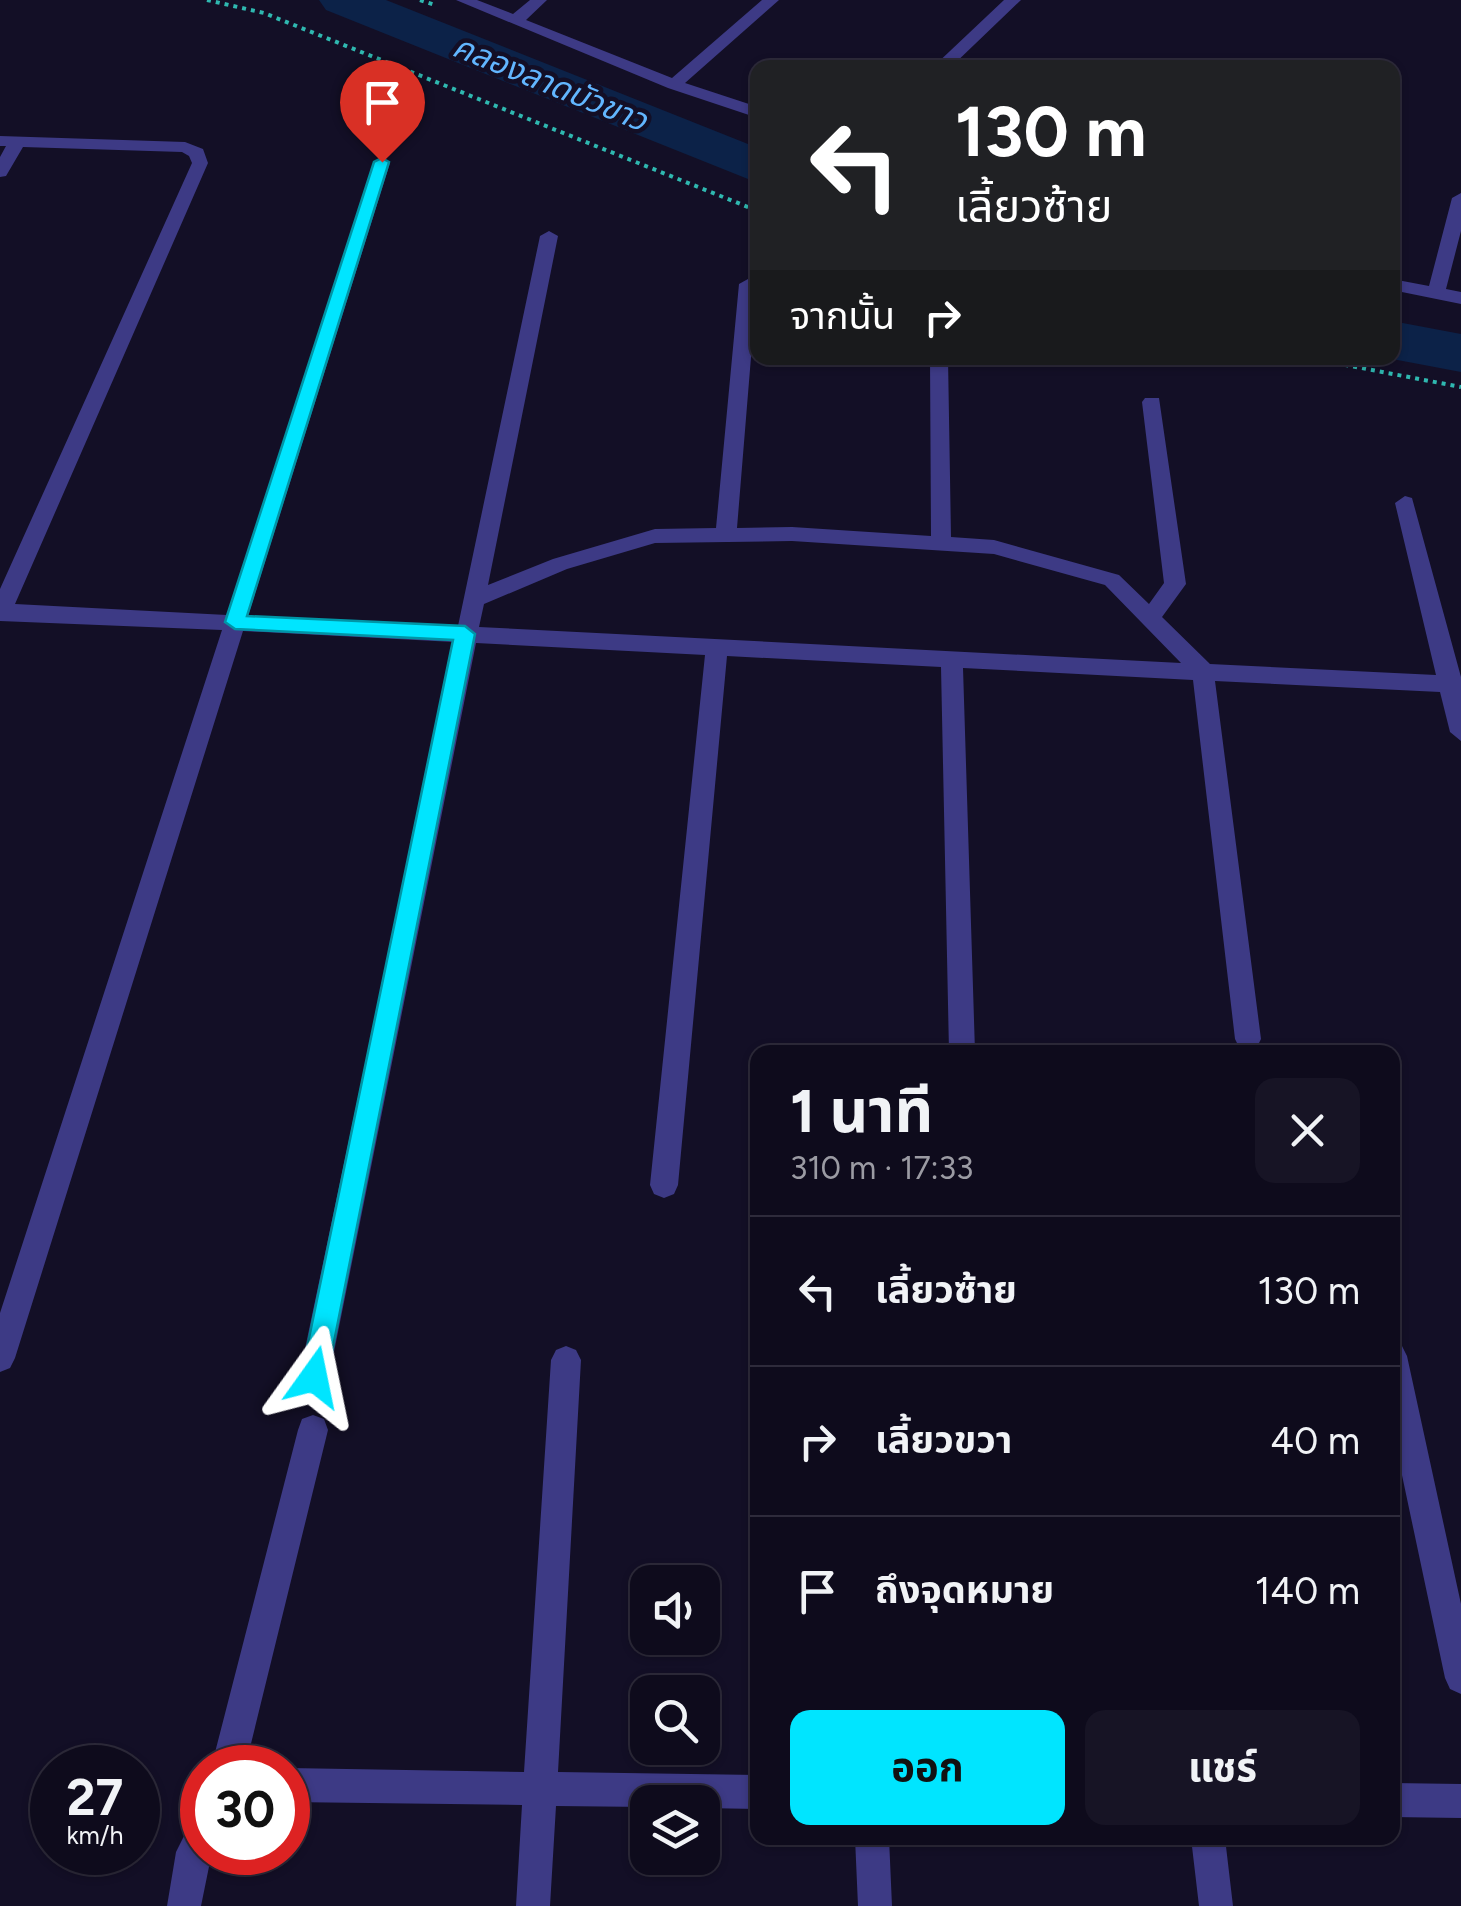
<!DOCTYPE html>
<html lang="th">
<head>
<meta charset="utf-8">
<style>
  :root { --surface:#0e0b1c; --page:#171425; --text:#f1f3f6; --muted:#9b9ba3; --line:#2e2b3b; --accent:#00e5ff }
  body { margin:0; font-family:Figtree,"Noto Sans Thai",sans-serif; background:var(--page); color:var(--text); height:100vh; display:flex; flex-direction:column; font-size:38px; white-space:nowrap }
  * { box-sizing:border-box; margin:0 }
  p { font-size:32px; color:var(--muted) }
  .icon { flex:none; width:55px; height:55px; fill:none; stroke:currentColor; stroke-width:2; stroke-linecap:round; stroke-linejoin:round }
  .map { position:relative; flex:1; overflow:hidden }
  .panel { position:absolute; left:750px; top:1045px; width:650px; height:800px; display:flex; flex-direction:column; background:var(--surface); border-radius:20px; box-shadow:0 2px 8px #0004,0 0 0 2px var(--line) }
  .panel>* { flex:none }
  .guide { position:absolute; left:750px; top:60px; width:650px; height:305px; border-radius:20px; box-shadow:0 2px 8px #0004,0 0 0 2px var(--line); background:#202124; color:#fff; overflow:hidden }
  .buttons { position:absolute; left:630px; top:1565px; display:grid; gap:20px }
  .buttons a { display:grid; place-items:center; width:90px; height:90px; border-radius:20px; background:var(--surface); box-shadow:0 2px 8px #0004,0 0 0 2px var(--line); font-size:50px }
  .speed { position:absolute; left:30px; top:1745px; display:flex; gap:20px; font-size:50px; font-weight:700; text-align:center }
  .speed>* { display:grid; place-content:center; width:130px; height:130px; border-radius:50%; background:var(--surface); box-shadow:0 2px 8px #0004,0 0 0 2px var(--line); line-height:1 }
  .speed small { font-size:25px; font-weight:400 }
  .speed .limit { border:15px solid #d22; background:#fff; color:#111 }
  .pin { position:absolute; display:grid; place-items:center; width:85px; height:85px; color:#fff; margin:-102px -42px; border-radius:50% 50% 50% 0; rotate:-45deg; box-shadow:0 0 10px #0007 }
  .pin .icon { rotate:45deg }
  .me { position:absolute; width:110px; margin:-55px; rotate:12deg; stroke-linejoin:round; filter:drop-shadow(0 0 8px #0008) }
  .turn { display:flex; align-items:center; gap:35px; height:210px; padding:0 40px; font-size:45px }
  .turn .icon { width:130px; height:130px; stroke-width:2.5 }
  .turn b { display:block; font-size:70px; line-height:85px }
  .then { display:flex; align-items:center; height:95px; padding:0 40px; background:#0003; gap:20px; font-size:38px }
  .round { display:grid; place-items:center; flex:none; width:105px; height:105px; border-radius:20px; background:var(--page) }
  .summary { display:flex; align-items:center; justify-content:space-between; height:170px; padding:0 40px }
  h1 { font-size:60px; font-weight:700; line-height:75px }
  .action { display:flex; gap:20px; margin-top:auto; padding:20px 40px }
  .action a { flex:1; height:115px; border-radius:20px; background:var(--accent); color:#111; font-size:40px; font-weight:700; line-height:115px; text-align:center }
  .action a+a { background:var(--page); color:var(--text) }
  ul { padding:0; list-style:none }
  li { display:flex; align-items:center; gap:30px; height:150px; padding:0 40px; border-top:2px solid var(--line) }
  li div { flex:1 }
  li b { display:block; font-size:38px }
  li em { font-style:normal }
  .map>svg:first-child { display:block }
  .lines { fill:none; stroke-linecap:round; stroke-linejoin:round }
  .river { fill:#0c2248; fill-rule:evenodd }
  .path { stroke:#2fb8b0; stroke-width:4; stroke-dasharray:4 5; stroke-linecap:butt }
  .street { fill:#3d3a85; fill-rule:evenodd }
  .route { fill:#00e5ff; stroke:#0095a6; stroke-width:2.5 }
  .labels { text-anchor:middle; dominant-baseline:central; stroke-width:9; stroke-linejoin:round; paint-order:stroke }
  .far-water-label { font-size:32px; font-style:italic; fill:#62b6ff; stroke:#130f26 }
</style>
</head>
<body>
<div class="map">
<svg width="1461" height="1906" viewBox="0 0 1461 1906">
  <rect width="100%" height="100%" fill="#130f26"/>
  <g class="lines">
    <path class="river" d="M 319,0 L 386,0 L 758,148 L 758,183 L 326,10 Z
      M 1392,321 L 1461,334 L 1461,372 L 1387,358 L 1392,358 Z"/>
    <path class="path" d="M 207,0 L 264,13 L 758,211
      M 420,0 L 435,5
      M 1309,358 L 1461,387"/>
    <path class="street" d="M 456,0 L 477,0 L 513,14 L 530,0 L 547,0 L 526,20 L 672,78 L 762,0 L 779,0 L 685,83 L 758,107 L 758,118 L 668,88 Z
      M 1004,0 L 1021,0 L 950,68 L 932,68 Z
      M 0,136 L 185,142 L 203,149 L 208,163 L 15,604 L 227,615 L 374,163 L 382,158 L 390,163 L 248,616 L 458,626 L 540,236 L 549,231 L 558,236 L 488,585 L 553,559 L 655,529 L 716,528 L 739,284 L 748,279 L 757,284 L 737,528 L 792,527 L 931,536 L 930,358 L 948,358 L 951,537 L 994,540 L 1119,575 L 1149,604 L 1164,583 L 1142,402 L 1145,398 L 1159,398 L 1186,584 L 1162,617 L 1210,664 L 1436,675 L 1395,503 L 1405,496 L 1412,498 L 1461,677 L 1461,741 L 1450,732 L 1440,692 L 1215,681 L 1261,1039 L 1257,1047 L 1248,1050 L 1239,1047 L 1235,1039 L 1193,680 L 963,668 L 975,1052 L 949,1052 L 941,667 L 727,656 L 678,1185 L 674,1194 L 664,1198 L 654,1194 L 650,1185 L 705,655 L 476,643 L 329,1377 L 324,1387 L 314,1391 L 304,1387 L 299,1377 L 454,642 L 243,631 L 15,1358 L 10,1368 L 0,1372 L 0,1313 L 222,630 L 0,621 L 0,589 L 192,163 L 189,156 L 182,152 L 23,147 L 6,176 L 0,177 L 0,157 L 6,146 L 0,146 ZM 792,541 L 994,554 L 1105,585 L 1181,663 L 479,627 L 484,604 L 567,569 L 655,543 Z
      M 1461,193 L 1461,231 L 1446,289 L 1461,292 L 1461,304 L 1392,290 L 1392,279 L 1429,286 L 1452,198 Z
      M 1392,1342 L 1402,1346 L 1407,1356 L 1461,1604 L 1461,1694 L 1450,1689 L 1445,1678 L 1392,1428 Z
      M 566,1346 L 576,1350 L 581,1360 L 558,1772 L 758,1775 L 758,1809 L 702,1808 L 702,1802 L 648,1802 L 648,1807 L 556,1806 L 550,1906 L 516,1906 L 522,1805 L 288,1802 L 288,1768 L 524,1772 L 551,1360 L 556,1350 Z
      M 313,1415 L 324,1419 L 328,1430 L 245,1768 L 211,1768 L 298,1430 L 302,1419 Z
      M 1392,1783 L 1461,1784 L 1461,1818 L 1392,1817 Z
      M 202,1819 L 202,1852 L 212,1852 L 201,1906 L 167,1906 L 176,1852 L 190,1824 Z
      M 855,1838 L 889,1838 L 892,1906 L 858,1906 Z
      M 1191,1838 L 1225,1838 L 1233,1906 L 1199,1906 Z"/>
  </g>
  <path class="route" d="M 382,158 L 389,162 L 247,616 L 465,626 L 475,634 L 327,1377 L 323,1386 L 314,1390 L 305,1386 L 301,1377 L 453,640 L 235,629 L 225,622 L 374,162 Z"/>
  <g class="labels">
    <g class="far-water-label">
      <text transform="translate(550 83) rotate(22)">คลองลาดบัวขาว</text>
    </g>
  </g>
</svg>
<div class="buttons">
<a><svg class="icon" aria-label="sound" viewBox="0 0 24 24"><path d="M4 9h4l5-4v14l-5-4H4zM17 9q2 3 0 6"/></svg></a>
<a><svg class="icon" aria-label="search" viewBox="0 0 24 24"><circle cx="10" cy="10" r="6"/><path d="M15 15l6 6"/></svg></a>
<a><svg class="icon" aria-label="layers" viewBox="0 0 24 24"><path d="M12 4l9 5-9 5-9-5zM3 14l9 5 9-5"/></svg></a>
</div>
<div class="speed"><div>27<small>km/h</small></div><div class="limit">30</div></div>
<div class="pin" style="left:382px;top:162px;background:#d93025"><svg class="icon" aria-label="arrive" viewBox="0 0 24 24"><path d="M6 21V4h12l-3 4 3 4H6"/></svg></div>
<svg class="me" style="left:314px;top:1377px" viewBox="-20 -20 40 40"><path d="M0-17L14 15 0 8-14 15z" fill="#00e5ff" stroke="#fff" stroke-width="4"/></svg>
<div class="guide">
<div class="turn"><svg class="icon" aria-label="left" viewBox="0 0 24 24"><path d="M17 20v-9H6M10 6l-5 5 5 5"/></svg><div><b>130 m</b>เลี้ยวซ้าย</div></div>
<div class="then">จากนั้น<svg class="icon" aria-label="right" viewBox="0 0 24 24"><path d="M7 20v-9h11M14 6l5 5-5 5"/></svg></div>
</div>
<section class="panel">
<div class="summary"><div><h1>1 นาที</h1><p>310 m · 17:33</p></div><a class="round"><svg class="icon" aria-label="close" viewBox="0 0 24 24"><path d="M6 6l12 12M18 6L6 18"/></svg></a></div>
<ul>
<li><svg class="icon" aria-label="left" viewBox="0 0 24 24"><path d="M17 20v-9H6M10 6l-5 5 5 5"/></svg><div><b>เลี้ยวซ้าย</b></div><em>130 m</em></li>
<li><svg class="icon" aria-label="right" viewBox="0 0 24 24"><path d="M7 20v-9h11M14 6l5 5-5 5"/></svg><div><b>เลี้ยวขวา</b></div><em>40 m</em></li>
<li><svg class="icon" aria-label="arrive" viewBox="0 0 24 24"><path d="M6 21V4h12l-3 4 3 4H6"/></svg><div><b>ถึงจุดหมาย</b></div><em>140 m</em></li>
</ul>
<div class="action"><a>ออก</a><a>แชร์</a></div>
</section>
</div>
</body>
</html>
